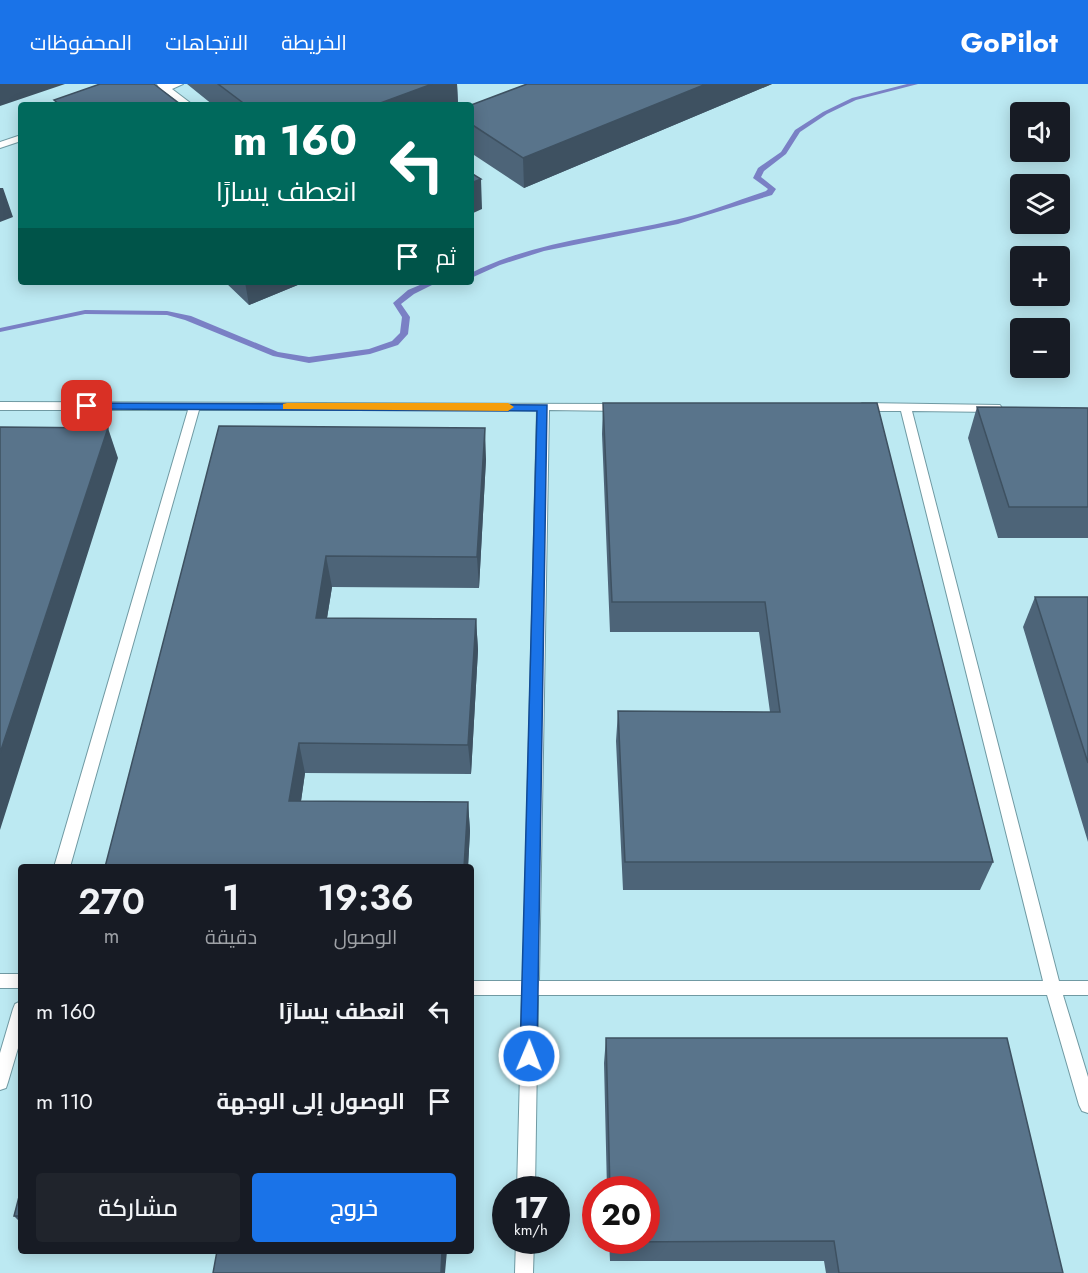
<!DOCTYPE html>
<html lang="ar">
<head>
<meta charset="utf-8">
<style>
  :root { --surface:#171b24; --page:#20242c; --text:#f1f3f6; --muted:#9ea1a6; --accent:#1a73e8 }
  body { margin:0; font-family:Jost,Cairo,sans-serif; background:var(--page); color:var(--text); direction:rtl; height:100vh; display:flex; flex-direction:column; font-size:22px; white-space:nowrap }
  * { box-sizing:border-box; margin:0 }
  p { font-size:20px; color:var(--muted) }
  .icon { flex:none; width:33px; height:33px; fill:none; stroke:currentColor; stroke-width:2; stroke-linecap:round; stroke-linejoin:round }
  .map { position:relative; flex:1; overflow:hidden; direction:ltr }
  .sheet { position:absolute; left:18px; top:780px; width:456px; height:390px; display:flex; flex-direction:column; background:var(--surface); border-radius:6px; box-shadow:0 3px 15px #0003; direction:rtl }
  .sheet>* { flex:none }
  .guide { position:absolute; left:18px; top:18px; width:456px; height:183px; border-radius:6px; box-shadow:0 3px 15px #0003; direction:rtl; background:#00695c; color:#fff; overflow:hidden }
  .tools { position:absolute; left:1010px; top:18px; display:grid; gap:12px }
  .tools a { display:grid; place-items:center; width:60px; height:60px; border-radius:6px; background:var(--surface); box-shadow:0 3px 15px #0003; font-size:30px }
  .speed { position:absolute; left:492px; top:1092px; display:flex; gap:12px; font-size:30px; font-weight:700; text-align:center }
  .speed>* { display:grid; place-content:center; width:78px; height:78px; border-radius:50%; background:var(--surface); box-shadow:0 3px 15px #0003; line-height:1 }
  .speed small { font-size:15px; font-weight:400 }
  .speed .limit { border:9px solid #d22; background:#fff; color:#111 }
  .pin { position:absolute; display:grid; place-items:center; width:51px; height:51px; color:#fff; margin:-26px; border-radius:12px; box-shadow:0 3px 9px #0006 }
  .me { position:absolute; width:66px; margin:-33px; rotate:1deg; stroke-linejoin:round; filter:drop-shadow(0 0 4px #0008) }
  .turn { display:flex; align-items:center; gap:21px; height:126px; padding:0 18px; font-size:27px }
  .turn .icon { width:78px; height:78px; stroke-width:2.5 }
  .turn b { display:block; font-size:42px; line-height:51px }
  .then { display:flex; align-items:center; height:57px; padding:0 18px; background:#0003; gap:12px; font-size:22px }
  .eta { display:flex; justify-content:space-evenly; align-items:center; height:102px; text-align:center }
  .eta b { font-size:36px; font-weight:600; line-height:42px }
  .primary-button { display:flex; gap:12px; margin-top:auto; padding:12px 18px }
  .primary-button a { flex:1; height:69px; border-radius:6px; background:var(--accent); color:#fff; font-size:24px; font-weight:600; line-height:69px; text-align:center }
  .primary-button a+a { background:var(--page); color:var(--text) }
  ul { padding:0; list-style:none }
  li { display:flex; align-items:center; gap:18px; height:90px; padding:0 18px }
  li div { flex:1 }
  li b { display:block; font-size:22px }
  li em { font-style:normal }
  header { display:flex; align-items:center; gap:36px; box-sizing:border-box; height:84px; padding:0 30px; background:var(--accent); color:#fff }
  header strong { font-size:28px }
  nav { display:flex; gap:33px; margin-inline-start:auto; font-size:21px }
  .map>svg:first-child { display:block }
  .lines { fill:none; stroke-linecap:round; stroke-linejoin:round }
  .stream { fill:#7a80c5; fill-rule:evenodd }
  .lane-casing { stroke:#709aa3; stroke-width:2 }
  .lane { fill:#fff; fill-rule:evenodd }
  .wall { fill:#4d6478 }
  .shaded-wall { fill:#3e5161 }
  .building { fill:#59748b; stroke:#3e5161; stroke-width:1.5 }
  .route { fill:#1a73e8; stroke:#114b97; stroke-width:1.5 }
  .slow { fill:#f59e0b }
</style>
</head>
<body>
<header>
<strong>GoPilot</strong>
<nav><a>الخريطة</a><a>الاتجاهات</a><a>المحفوظات</a></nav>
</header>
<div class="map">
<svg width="1088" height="1189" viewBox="0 0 1088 1189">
  <rect width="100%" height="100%" fill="#bce9f2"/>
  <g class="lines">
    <path class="stream" d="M 907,0 L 918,0 L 856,16 L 827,30 L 800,48 L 786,70 L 764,87 L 761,93 L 776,105 L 772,111 L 678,140 L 544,167 L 500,181 L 471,194 L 471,189 C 535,157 606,152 675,136 C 706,129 736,117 766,107 L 768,105 L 753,94 L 758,84 L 781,68 L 795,46 L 823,28 L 852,14 Z
      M 427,198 L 438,198 L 414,210 L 401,220 L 410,233 L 408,250 L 398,261 L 370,270 L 309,279 L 273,272 L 185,236 L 167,231 L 85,230 L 0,248 L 0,244 L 85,226 L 167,227 L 191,232 L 278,268 L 309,273 L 369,265 L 392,257 L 400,249 L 402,233 L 393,219 L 408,206 Z"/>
    <defs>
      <path id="lane" d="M 157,0 L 183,0 L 172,5 L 193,21 L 183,21 L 165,8 L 125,21 L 113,21 L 159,4 Z
        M 21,51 L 21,57 L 0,64 L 0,58 Z
        M 0,318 L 625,320 L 625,326 L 621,327 L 549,326 L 539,897 L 1043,897 L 901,327 L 862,327 L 856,323 L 862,319 L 1000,321 L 1002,324 L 996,328 L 912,327 L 1059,897 L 1088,897 L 1088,911 L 1063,911 L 1088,993 L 1088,1029 L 1082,1027 L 1079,1021 L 1047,911 L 538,911 L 535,1106 L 517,1106 L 522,911 L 471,911 L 471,897 L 523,897 L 537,326 L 199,326 L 70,783 L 54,783 L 188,326 L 0,326 Z
        M 0,890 L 21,890 L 21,904 L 0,904 Z
        M 21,917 L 21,954 L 8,998 L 6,1004 L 0,1006 L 0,969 L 13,925 L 15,920 Z
        M 516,1156 L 534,1156 L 533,1189 L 515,1189 Z"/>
    </defs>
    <use href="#lane" class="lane-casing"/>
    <use href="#lane" class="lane"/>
  </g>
  <path class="wall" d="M 187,0 L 457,0 L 458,20 L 454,21 L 213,21 Z
    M 527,0 L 772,0 L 524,104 L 471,69 L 471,21 Z
    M 225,198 L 305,198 L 249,221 Z
    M 603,319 L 993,778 L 980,806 L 623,806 L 616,657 L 618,627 L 770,628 L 759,548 L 610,548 L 602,350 Z
    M 977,323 L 1088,324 L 1088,454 L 998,454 L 968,354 Z
    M 219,342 L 486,375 L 479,504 L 332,503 L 327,534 L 476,535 L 478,566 L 471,690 L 305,689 L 301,717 L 468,718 L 470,747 L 468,783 L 105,783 Z
    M 1035,513 L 1088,513 L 1088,758 L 1023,543 Z
    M 606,954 L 1063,1189 L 826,1189 L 824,1177 L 610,1177 L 609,1156 L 646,1156 L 646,1106 L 607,1106 L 604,979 Z
    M 21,1105 L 21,1139 L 14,1132 Z"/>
  <path class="shaded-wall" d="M 0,0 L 65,0 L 0,22 Z
    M 432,0 L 457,0 L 458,20 L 454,21 L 375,21 Z
    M 706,0 L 772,0 L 524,104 L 523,74 Z
    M 481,95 L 482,125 L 471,130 L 471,99 Z
    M 0,104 L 3,104 L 13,133 L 0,138 Z
    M 245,198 L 305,198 L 249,221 Z
    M 108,344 L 118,374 L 0,746 L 0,669 Z
    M 485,344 L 486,375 L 479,504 L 477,473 Z
    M 326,472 L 332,503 L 322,565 L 316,534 Z
    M 476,535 L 478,566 L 471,690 L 468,661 Z
    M 299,659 L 305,689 L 297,745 L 289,717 Z
    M 468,718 L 470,747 L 468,783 L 464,783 Z
    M 442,1167 L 447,1167 L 445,1189 L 441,1189 Z"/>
  <path class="building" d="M 100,0 L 154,0 L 181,21 L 60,21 L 54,16 Z
    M 218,0 L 432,0 L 375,21 L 246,21 Z
    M 527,0 L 706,0 L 523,74 L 471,40 L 471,21 Z
    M 471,89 L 481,95 L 471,99 Z
    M 603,319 L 877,319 L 993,778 L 625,778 L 618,627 L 780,628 L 765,518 L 612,518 Z
    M 977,323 L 1088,324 L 1088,423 L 1009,423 Z
    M 219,342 L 485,344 L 477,473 L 326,472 L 316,534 L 476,535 L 468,661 L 299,659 L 289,717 L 468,718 L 464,783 L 105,783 Z
    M 0,343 L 108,344 L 0,669 Z
    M 1035,513 L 1088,513 L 1088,679 Z
    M 606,954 L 1007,954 L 1063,1189 L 839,1189 L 834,1157 L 612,1158 L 612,1156 L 646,1156 L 646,1106 L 610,1106 Z
    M 21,1105 L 21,1132 L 14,1132 Z
    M 217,1167 L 442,1167 L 441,1189 L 213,1189 Z"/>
  <path class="route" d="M 87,319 L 547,321 L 537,972 L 535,978 L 529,980 L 523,978 L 520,972 L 537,327 L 83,325 L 81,322 Z"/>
  <path class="slow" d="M 287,319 L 508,319 L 514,323 L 508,327 L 283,325 L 283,320 Z"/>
</svg>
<div class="tools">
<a><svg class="icon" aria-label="sound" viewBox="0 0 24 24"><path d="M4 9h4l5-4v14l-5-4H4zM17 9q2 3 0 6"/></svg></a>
<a><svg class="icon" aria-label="layers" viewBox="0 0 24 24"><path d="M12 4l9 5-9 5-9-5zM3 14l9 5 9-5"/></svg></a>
<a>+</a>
<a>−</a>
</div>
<div class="speed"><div>17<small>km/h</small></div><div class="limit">20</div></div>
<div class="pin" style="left:87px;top:322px;background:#d93025"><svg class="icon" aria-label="arrive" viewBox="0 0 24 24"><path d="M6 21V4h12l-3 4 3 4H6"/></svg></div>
<svg class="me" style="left:529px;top:972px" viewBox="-20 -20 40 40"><circle r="17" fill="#1a73e8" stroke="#fff" stroke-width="3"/><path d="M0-11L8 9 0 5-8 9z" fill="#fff"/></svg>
<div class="guide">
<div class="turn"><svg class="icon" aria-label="left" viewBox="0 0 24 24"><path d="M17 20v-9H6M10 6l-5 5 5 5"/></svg><div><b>160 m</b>انعطف يسارًا</div></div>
<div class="then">ثم<svg class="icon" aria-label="arrive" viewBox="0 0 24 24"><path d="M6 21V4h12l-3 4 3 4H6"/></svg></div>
</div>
<section class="sheet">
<div class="eta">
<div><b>19:36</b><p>الوصول</p></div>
<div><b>1</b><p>دقيقة</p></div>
<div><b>270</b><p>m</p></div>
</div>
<ul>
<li><svg class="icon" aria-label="left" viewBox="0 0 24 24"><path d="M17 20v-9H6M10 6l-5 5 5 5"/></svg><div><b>انعطف يسارًا</b></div><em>160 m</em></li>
<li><svg class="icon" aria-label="arrive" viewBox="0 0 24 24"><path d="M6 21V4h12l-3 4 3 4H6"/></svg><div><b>الوصول إلى الوجهة</b></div><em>110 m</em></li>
</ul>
<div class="primary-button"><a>خروج</a><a>مشاركة</a></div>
</section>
</div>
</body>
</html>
